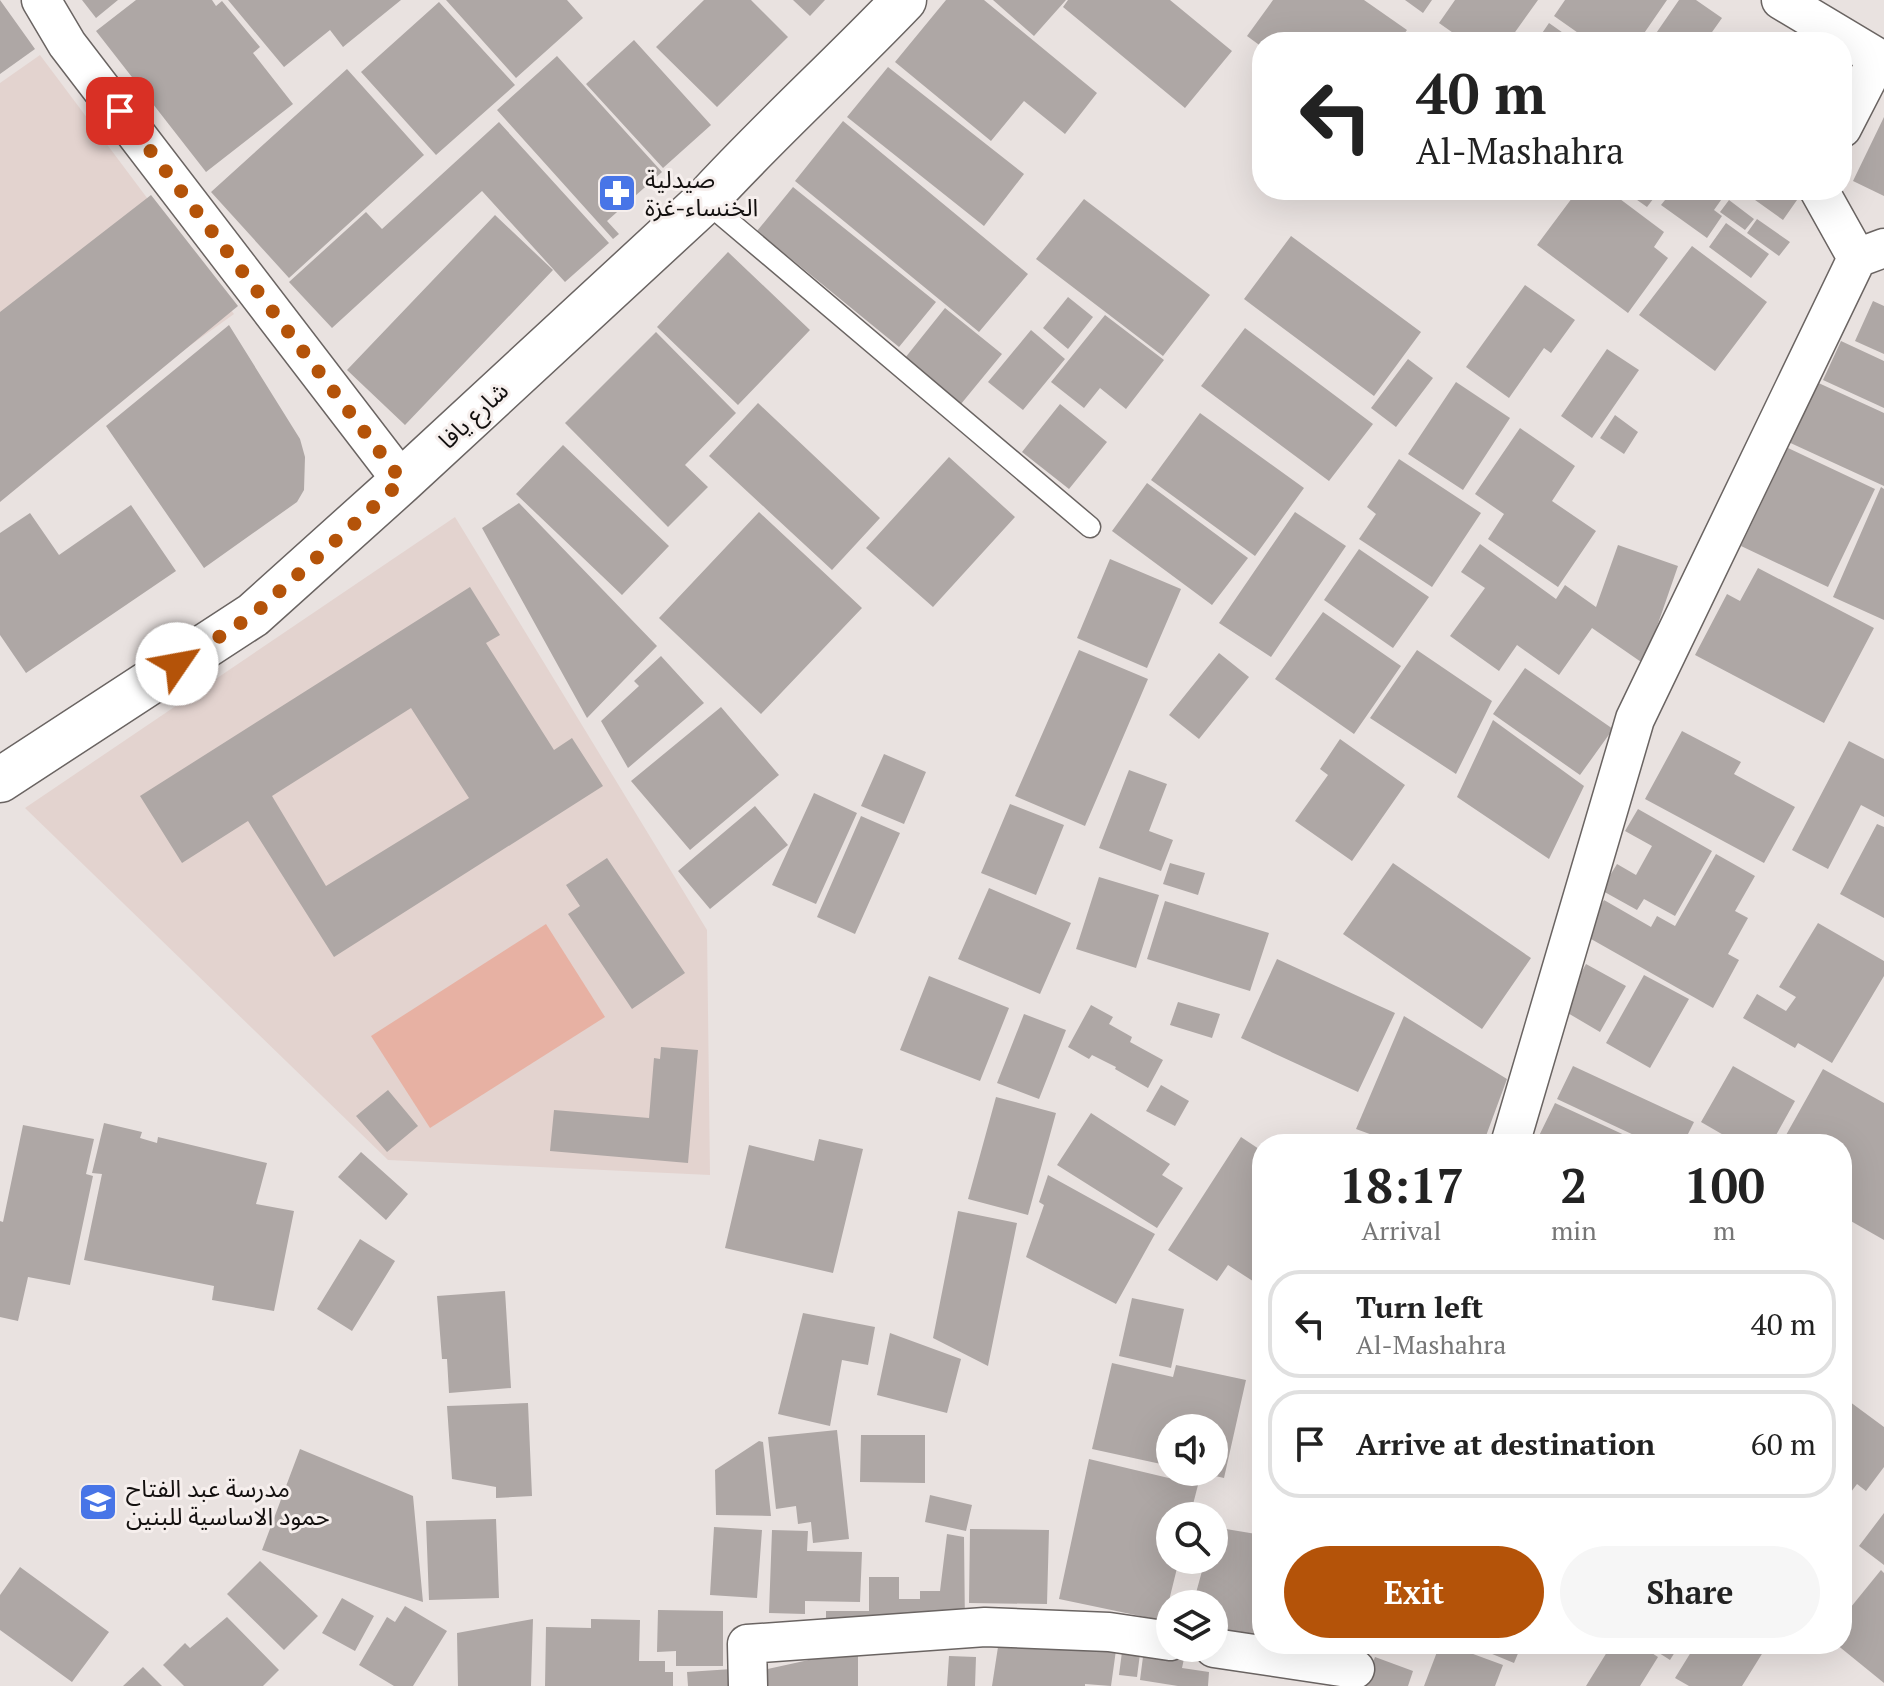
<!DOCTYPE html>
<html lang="en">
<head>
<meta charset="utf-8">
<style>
  :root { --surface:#fff; --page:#f6f6f6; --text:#222; --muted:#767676; --line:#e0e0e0; --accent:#b45309 }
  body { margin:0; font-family:"PT Serif","Noto Sans Arabic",serif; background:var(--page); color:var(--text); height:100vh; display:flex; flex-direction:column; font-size:30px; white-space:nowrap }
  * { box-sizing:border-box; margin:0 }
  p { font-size:26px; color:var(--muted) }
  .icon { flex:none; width:44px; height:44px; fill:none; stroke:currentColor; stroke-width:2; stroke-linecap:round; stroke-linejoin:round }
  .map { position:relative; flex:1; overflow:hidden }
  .drawer { position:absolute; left:1252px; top:1134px; width:600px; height:520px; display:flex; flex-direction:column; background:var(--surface); border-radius:32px; box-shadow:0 8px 32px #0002 }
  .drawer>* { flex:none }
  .banner { position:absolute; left:1252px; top:32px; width:600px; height:168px; border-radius:32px; box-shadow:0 8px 32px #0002; background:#fff; color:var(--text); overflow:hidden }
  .fabs { position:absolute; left:1156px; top:1414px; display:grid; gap:16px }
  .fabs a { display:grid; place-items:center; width:72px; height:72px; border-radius:50%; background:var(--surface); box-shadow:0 8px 32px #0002; font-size:40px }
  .pin { position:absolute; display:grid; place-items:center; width:68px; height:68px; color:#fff; margin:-34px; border-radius:16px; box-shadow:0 4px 12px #0006 }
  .me { position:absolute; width:88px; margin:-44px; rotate:57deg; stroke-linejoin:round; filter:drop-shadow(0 0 6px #0008) }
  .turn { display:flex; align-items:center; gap:28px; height:168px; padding:0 32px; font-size:36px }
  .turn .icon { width:104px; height:104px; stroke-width:2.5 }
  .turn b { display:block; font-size:56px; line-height:68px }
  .eta { display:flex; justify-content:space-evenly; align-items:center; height:136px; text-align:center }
  .eta b { font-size:48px; font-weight:700; line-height:56px }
  .cta { display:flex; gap:16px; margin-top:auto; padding:16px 32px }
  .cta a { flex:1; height:92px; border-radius:48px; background:var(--accent); color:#fff; font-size:32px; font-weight:700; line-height:92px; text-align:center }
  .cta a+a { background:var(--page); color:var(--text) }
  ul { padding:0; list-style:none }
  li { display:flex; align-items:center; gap:24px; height:108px; margin:0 16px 12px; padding:0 16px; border:4px solid var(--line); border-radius:32px }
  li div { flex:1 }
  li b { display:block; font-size:30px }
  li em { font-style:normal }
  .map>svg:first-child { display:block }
  .built { fill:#e3d3cf }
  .green { fill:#e7b1a3 }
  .building { fill:#aea7a5; fill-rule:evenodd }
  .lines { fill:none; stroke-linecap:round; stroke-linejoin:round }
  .lane-casing { stroke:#6a6462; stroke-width:23 }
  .street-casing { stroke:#6a6462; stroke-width:41 }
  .secondary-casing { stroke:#6a6462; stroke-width:47 }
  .lane { stroke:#fff; stroke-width:20 }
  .street { stroke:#fff; stroke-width:38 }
  .secondary { stroke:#fff; stroke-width:44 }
  .route { stroke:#b45309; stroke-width:14; stroke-dasharray:0 25.2 }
  .labels { text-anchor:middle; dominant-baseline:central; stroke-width:6; stroke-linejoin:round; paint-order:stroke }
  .poi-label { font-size:24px; fill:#13100f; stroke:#f6efed; text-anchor:start }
  .street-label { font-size:24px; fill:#13100f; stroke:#f6efed }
</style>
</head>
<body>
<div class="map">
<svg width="1884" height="1686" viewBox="0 0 1884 1686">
  <rect width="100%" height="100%" fill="#e9e2e0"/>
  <path class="built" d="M 40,55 L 234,314 L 0,482 L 0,83 Z
    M 455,517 L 707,930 L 710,1175 L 388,1160 L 25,808 Z"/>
  <path class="green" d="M 546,924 L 605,1017 L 430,1128 L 371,1036 Z"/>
  <path class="building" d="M 0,0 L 35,49 L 0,74 Z
    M 82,0 L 118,0 L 96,18 Z
    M 136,0 L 212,0 L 216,6 L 222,1 L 260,47 L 253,53 L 293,104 L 206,172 L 96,31 Z
    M 228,0 L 401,0 L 343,47 L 330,30 L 284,67 Z
    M 446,0 L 567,0 L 583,18 L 516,78 Z
    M 704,0 L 751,0 L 788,37 L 717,107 L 656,47 Z
    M 793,0 L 825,0 L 810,16 Z
    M 946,0 L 984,0 L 1097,93 L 1065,134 L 1024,101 L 991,141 L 895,62 Z
    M 993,0 L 1066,0 L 1034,36 Z
    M 1068,0 L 1170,0 L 1232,51 L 1185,108 L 1063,7 Z
    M 1273,0 L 1364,0 L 1407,30 L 1398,42 L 1262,42 L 1262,47 L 1247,36 Z
    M 1405,0 L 1432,0 L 1423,13 Z
    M 1455,0 L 1538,0 L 1508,42 L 1466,42 L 1439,23 Z
    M 1565,0 L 1667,0 L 1638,42 L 1591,42 L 1554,16 Z
    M 1679,0 L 1696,0 L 1722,18 L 1705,42 L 1650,42 Z
    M 439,2 L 515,85 L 436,155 L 361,72 Z
    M 1549,23 L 1576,42 L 1536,42 Z
    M 634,40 L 711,125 L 663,168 L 586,84 Z
    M 557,56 L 662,172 L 607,221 L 619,234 L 613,239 L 497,110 Z
    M 888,67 L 1024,174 L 984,226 L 847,117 Z
    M 347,69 L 424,155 L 289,278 L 211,192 Z
    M 1884,117 L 1884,196 L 1853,181 Z
    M 843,121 L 1028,274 L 979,332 L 795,181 Z
    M 499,122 L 609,243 L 565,282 L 482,191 L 332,328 L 289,282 L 366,212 L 382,229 Z
    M 793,187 L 936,302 L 899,347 L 757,231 Z
    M 1578,190 L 1608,190 L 1664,232 L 1654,247 L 1668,258 L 1628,313 L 1537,245 Z
    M 1623,190 L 1660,190 L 1647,207 Z
    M 1673,190 L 1721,190 L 1726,193 L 1714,210 L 1722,216 L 1707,238 L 1661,205 Z
    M 1741,190 L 1804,190 L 1783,220 Z
    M 151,195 L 238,306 L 0,502 L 0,312 Z
    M 1084,199 L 1210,295 L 1163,356 L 1036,259 Z
    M 1729,200 L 1754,219 L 1745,230 L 1720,212 Z
    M 495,215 L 553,270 L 405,425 L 347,370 Z
    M 1757,219 L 1790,242 L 1779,256 L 1747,233 Z
    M 1726,223 L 1769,254 L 1751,278 L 1709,247 Z
    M 1291,236 L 1421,332 L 1374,396 L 1244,299 Z
    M 1692,246 L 1767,302 L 1715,371 L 1639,315 Z
    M 728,252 L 810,330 L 738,405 L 657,327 Z
    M 1525,285 L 1575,320 L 1551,353 L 1544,348 L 1509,398 L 1466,367 Z
    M 1068,297 L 1093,317 L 1068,349 L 1043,328 Z
    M 1873,301 L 1884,306 L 1884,354 L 1855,341 Z
    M 945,308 L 1002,354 L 961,404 L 905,358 Z
    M 1105,315 L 1164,360 L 1126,409 L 1100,388 L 1084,408 L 1051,382 Z
    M 229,325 L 300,439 L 305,457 L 304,490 L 297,502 L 204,568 L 106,426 Z
    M 1245,328 L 1373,424 L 1329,481 L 1201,386 Z
    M 1031,330 L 1065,359 L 1023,410 L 988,382 Z
    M 656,332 L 736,413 L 685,465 L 708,487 L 668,527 L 565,423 Z
    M 1841,341 L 1884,361 L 1884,408 L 1823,380 Z
    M 1607,349 L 1639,370 L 1592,438 L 1561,416 Z
    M 1408,359 L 1433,378 L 1396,427 L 1371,408 Z
    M 1812,380 L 1884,413 L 1884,486 L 1784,440 Z
    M 1456,382 L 1510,418 L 1463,490 L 1408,454 Z
    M 758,403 L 880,518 L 832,570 L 709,456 Z
    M 1060,404 L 1107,442 L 1069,489 L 1022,452 Z
    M 1200,413 L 1304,488 L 1255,556 L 1151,480 Z
    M 1615,415 L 1638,432 L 1624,454 L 1600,438 Z
    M 1520,428 L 1575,466 L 1552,501 L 1596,531 L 1558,587 L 1488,539 L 1504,514 L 1475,494 Z
    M 563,445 L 669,546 L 622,595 L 516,494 Z
    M 1788,448 L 1875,489 L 1828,587 L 1741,546 Z
    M 949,457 L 1015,517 L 933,607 L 866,548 Z
    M 1399,459 L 1481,513 L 1432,587 L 1359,539 L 1376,514 L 1367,507 Z
    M 1147,483 L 1248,558 L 1212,605 L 1112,531 Z
    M 1881,487 L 1884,489 L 1884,620 L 1833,597 Z
    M 519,503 L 657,646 L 587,718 L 482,528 Z
    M 131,505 L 176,571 L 26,673 L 0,635 L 0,533 L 30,513 L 59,555 Z
    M 759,512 L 862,608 L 761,714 L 659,618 Z
    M 1295,512 L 1346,546 L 1271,657 L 1219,623 Z
    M 1480,544 L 1556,599 L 1565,585 L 1596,607 L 1618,545 L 1678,566 L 1644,664 L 1592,628 L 1559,675 L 1517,645 L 1499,671 L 1450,636 L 1485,588 L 1461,572 Z
    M 1359,549 L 1429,597 L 1393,648 L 1324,600 Z
    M 1110,559 L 1181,589 L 1147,668 L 1077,638 Z
    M 1758,568 L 1874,628 L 1824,723 L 1695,655 L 1727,594 L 1740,601 Z
    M 470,587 L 500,635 L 486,643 L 554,750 L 572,738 L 603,786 L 334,957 L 248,821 L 182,863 L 140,796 ZM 411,708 L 469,798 L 326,886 L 272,796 Z
    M 1323,612 L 1401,666 L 1354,734 L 1275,679 Z
    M 1079,650 L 1148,679 L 1085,826 L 1015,796 Z
    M 1417,650 L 1492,701 L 1456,774 L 1370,718 Z
    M 1219,653 L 1249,677 L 1199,739 L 1169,715 Z
    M 661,656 L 704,703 L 628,768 L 601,721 L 639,686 L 634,681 Z
    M 1525,668 L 1613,729 L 1580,775 L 1493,714 Z
    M 721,707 L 779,775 L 690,850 L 631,781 Z
    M 1493,720 L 1584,786 L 1549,859 L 1457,797 Z
    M 1682,731 L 1741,762 L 1734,774 L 1795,807 L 1764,863 L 1645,799 Z
    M 1340,739 L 1405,785 L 1352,861 L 1295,821 L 1328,775 L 1320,769 Z
    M 1849,741 L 1884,759 L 1884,817 L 1861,805 L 1828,869 L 1792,850 Z
    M 884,754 L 926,772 L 904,824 L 861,806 Z
    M 1129,770 L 1167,784 L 1149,831 L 1173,840 L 1161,871 L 1099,848 Z
    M 814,793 L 857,813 L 816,904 L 772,885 Z
    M 1010,804 L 1064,825 L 1036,895 L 981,873 Z
    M 755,806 L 788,845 L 710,909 L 678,871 Z
    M 1638,809 L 1712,851 L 1675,916 L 1644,899 L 1637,910 L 1601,890 L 1617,864 L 1636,875 L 1652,846 L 1625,831 Z
    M 861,816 L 900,833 L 855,934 L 817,917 Z
    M 1877,824 L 1884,827 L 1884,918 L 1840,894 Z
    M 1716,854 L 1755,876 L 1735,911 L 1748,918 L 1728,954 L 1739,960 L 1713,1008 L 1584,935 L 1604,900 L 1651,927 L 1657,916 L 1675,926 Z
    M 607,858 L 685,973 L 632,1009 L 568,914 L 580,906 L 566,885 Z
    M 1170,863 L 1205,873 L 1198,895 L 1163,884 Z
    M 1393,863 L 1531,958 L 1482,1029 L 1343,934 Z
    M 1099,877 L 1159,895 L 1136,968 L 1076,949 Z
    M 989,888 L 1071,923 L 1040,994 L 958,959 Z
    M 1165,901 L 1269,933 L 1250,991 L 1147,959 Z
    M 1818,923 L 1884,961 L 1884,976 L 1832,1063 L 1798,1043 L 1795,1048 L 1743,1018 L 1757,994 L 1786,1011 L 1796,997 L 1779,987 Z
    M 1277,959 L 1395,1013 L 1358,1092 L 1241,1038 Z
    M 1586,964 L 1626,986 L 1600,1032 L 1561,1009 Z
    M 1644,975 L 1689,999 L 1650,1068 L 1606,1043 Z
    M 929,976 L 1009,1008 L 980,1081 L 900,1050 Z
    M 1178,1002 L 1220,1014 L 1212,1038 L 1170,1025 Z
    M 1091,1005 L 1113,1017 L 1109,1024 L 1132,1037 L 1130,1042 L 1163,1060 L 1148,1088 L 1115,1069 L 1116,1067 L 1092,1055 L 1089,1059 L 1068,1047 Z
    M 1024,1014 L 1066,1030 L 1039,1099 L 997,1083 Z
    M 1404,1016 L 1507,1079 L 1483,1144 L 1397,1144 L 1356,1129 Z
    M 661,1047 L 698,1050 L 688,1163 L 550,1151 L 554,1110 L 649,1118 L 654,1058 L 660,1059 Z
    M 1573,1066 L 1694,1122 L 1683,1144 L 1653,1144 L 1557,1099 Z
    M 1733,1066 L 1795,1101 L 1771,1144 L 1739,1144 L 1701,1122 Z
    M 1823,1069 L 1884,1103 L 1884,1240 L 1842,1216 L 1842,1144 L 1781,1144 Z
    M 1161,1085 L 1189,1101 L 1175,1126 L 1146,1111 Z
    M 388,1090 L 418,1126 L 387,1152 L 356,1116 Z
    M 996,1097 L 1056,1113 L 1028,1215 L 968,1199 Z
    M 1555,1103 L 1644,1144 L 1535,1144 Z
    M 1091,1113 L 1170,1164 L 1162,1175 L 1183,1188 L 1157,1228 L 1057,1165 Z
    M 104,1123 L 142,1132 L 140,1138 L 157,1143 L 158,1137 L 267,1163 L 256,1204 L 294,1211 L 274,1311 L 212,1300 L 214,1286 L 84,1260 L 102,1174 L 92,1173 Z
    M 23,1125 L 94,1139 L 86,1174 L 93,1176 L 70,1285 L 28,1277 L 18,1321 L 0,1317 L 0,1221 L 3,1222 Z
    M 1241,1137 L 1262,1151 L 1262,1287 L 1228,1265 L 1217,1281 L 1168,1250 Z
    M 819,1139 L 863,1149 L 833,1273 L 725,1248 L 749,1145 L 814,1161 Z
    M 361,1152 L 408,1194 L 386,1220 L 338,1177 Z
    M 1048,1175 L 1155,1234 L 1116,1304 L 1026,1257 L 1044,1205 L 1039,1202 Z
    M 958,1211 L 1017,1223 L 988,1366 L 933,1338 Z
    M 360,1239 L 395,1261 L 352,1331 L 317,1309 Z
    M 505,1291 L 511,1388 L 449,1393 L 447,1359 L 442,1359 L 437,1296 Z
    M 1132,1298 L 1184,1309 L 1171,1368 L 1119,1356 Z
    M 803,1313 L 875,1327 L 868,1365 L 842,1360 L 830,1426 L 778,1414 Z
    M 890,1333 L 961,1359 L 947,1413 L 877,1395 Z
    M 1112,1363 L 1173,1377 L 1176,1365 L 1246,1380 L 1224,1478 L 1202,1473 L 1214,1472 L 1214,1428 L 1170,1428 L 1170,1466 L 1092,1449 Z
    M 1842,1396 L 1884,1427 L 1884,1467 L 1866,1491 L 1857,1484 L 1842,1504 Z
    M 528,1403 L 532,1496 L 496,1498 L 496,1487 L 452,1479 L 447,1406 Z
    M 837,1430 L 849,1539 L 813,1543 L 811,1522 L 798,1524 L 796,1506 L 776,1509 L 768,1437 Z
    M 861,1435 L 925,1435 L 925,1483 L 860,1482 Z
    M 759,1441 L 763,1442 L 771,1516 L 716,1515 L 715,1470 Z
    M 300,1449 L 413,1496 L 423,1602 L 262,1550 Z
    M 1089,1459 L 1198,1485 L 1190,1516 L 1170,1516 L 1170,1560 L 1179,1560 L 1164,1621 L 1059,1599 Z
    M 930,1495 L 972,1505 L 966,1531 L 925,1522 Z
    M 1884,1513 L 1884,1565 L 1859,1546 Z
    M 496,1519 L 499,1598 L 429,1600 L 426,1521 Z
    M 714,1527 L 762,1530 L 757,1598 L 710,1595 Z
    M 1214,1527 L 1262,1535 L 1262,1639 L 1214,1628 L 1214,1604 L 1193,1604 L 1205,1560 L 1214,1560 Z
    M 970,1529 L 1049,1530 L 1047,1604 L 969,1603 Z
    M 772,1530 L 808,1531 L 807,1551 L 862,1552 L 860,1602 L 805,1601 L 805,1614 L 769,1613 Z
    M 947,1534 L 964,1537 L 965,1628 L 826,1630 L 826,1611 L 869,1611 L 869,1577 L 899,1577 L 899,1599 L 920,1599 L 920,1591 L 940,1591 Z
    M 260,1561 L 318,1616 L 284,1650 L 227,1594 Z
    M 20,1567 L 109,1632 L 72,1682 L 0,1630 L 0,1595 Z
    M 1881,1570 L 1884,1573 L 1884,1683 L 1836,1644 L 1842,1644 L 1842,1618 Z
    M 342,1598 L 374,1616 L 355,1651 L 322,1633 Z
    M 405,1606 L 447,1631 L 413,1686 L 394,1686 L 359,1665 L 387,1617 L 395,1622 Z
    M 658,1610 L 723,1611 L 723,1666 L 676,1666 L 676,1651 L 657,1652 Z
    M 227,1617 L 279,1670 L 263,1686 L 184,1686 L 163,1665 L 185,1643 L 190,1648 Z
    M 533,1619 L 531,1686 L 458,1686 L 457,1633 Z
    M 591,1619 L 640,1620 L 639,1661 L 665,1661 L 665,1672 L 673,1672 L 673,1686 L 545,1686 L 546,1627 L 591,1628 Z
    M 1000,1634 L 1116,1650 L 1111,1686 L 1085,1684 L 1085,1686 L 992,1686 Z
    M 1123,1644 L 1141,1646 L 1137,1677 L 1119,1675 Z
    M 1440,1644 L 1446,1644 L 1503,1665 L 1495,1686 L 1424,1686 Z
    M 1468,1644 L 1522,1644 L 1514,1663 Z
    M 1612,1644 L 1638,1644 L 1658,1657 L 1640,1686 L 1586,1686 Z
    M 1645,1644 L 1680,1644 L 1670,1660 Z
    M 1696,1644 L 1757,1644 L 1765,1649 L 1742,1686 L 1689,1686 L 1675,1678 Z
    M 1144,1649 L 1185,1654 L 1182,1668 L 1209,1672 L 1208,1686 L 1178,1686 L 1140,1680 Z
    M 858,1655 L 858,1686 L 763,1686 L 763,1670 L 827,1656 Z
    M 949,1656 L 976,1657 L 975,1686 L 947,1686 Z
    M 1375,1657 L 1413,1671 L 1408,1686 L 1364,1686 Z
    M 143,1667 L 162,1686 L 123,1686 Z
    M 732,1669 L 733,1686 L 688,1686 L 687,1672 Z"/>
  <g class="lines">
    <defs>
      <path id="lane" d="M 705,201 L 1090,527"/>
      <path id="street" d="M 41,0 L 67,44 L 402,481
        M 1781,0 L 1878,58 L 1842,128
        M 1819,190 L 1857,258
        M 1510,1144 L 1635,719 L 1857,258 L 1884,248
        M 1214,1648 L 1355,1669
        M 748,1686 L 747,1644 L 985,1627 L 1109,1632 L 1170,1641"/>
      <path id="secondary" d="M 0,780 L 253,615 L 402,481 L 705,201 C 769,131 839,68 904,0"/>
    </defs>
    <use href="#lane" class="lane-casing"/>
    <use href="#street" class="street-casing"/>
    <use href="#secondary" class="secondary-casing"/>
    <use href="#lane" class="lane"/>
    <use href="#street" class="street"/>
    <use href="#secondary" class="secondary"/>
  </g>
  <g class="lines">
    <path class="route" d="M 120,111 L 402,481 L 253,615 L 177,664"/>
  </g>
  <defs>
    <symbol id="pharmacy-square" viewBox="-11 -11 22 22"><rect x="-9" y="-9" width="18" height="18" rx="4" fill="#4875e7" stroke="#f6efed"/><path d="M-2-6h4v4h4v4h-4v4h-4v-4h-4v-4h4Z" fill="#fff"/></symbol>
    <symbol id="school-square" viewBox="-11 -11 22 22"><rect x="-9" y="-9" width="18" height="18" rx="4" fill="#4875e7" stroke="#f6efed"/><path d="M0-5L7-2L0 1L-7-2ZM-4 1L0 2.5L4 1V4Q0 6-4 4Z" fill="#fff"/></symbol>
  </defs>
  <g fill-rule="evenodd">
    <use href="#pharmacy-square" x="595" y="171" width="44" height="44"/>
    <use href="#school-square" x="76" y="1480" width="44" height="44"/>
  </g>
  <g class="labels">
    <g class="poi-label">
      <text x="645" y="179">صيدلية<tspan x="645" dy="28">الخنساء-غزة</tspan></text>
      <text x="126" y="1488">مدرسة عبد الفتاح<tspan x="126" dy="28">حمود الاساسية للبنين</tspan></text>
    </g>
    <g class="street-label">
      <text transform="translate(473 415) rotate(-43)">شارع يافا</text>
    </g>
  </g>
</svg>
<div class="fabs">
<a><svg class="icon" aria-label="sound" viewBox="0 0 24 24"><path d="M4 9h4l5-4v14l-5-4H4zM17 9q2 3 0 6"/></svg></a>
<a><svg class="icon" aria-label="search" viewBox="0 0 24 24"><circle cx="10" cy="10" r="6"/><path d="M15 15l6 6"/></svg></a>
<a><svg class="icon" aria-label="layers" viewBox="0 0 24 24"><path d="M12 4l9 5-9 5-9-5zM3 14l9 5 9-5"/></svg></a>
</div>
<div class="pin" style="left:120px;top:111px;background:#d93025"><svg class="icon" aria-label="arrive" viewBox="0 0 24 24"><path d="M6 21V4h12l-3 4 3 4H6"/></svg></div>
<svg class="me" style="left:177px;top:664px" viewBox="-20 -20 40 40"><circle r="19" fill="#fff"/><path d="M0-13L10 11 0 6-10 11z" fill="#b45309"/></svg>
<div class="banner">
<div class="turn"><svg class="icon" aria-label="left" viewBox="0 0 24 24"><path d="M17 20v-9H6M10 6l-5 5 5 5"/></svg><div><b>40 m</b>Al-Mashahra</div></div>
</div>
<section class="drawer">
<div class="eta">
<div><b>18:17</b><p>Arrival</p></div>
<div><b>2</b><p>min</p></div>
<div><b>100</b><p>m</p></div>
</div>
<ul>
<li><svg class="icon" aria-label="left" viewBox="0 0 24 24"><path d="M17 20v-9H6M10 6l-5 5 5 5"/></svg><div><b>Turn left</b><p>Al-Mashahra</p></div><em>40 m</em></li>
<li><svg class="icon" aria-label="arrive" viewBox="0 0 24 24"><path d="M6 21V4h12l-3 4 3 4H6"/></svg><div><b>Arrive at destination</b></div><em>60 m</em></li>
</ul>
<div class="cta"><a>Exit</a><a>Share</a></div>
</section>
</div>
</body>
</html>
